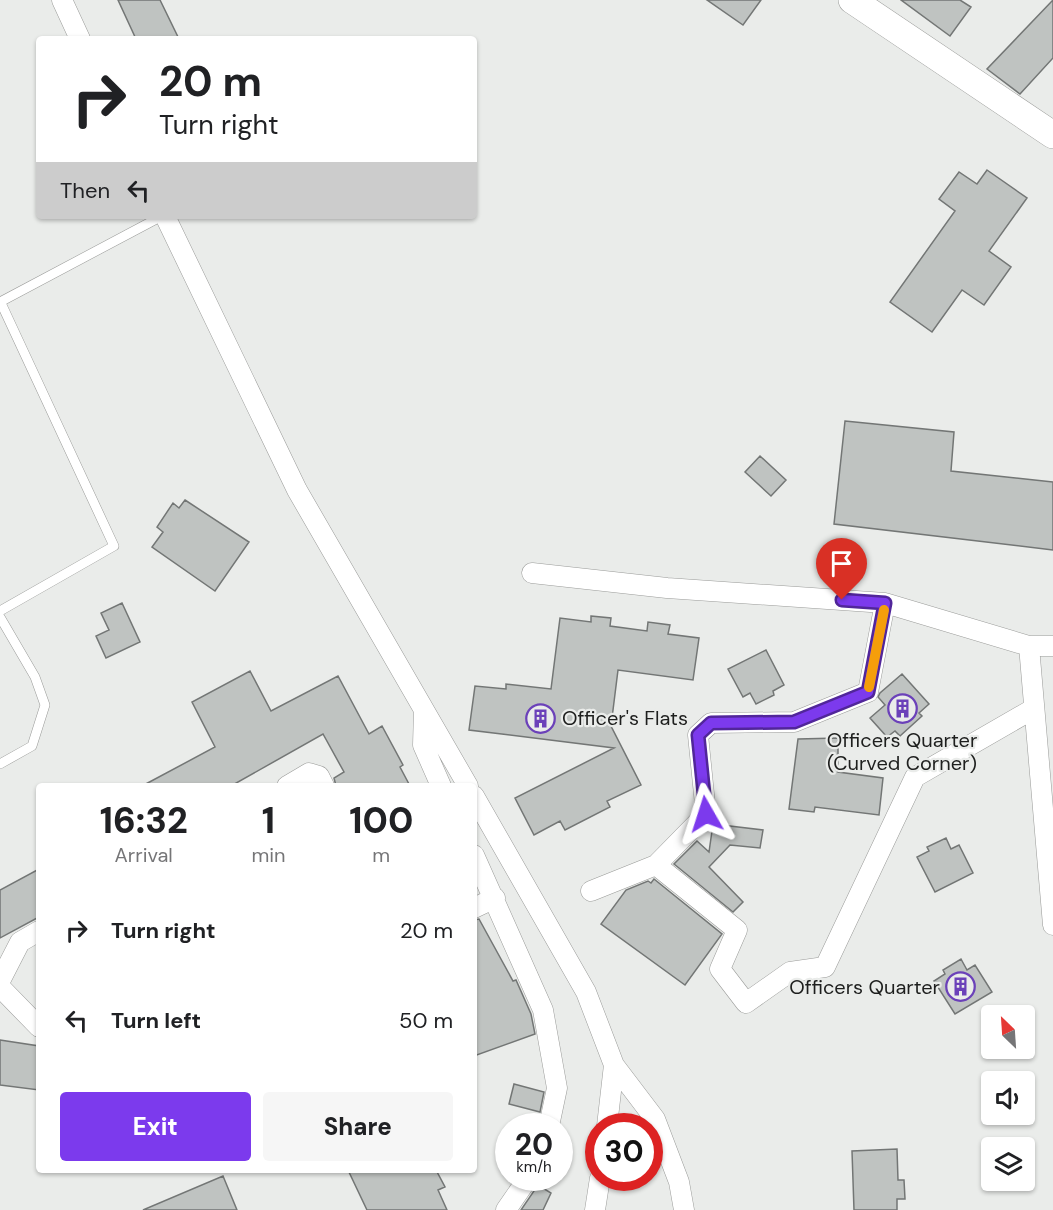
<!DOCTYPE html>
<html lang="en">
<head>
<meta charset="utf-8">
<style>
  :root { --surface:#fff; --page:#f6f6f6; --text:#202124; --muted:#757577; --accent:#7c3aed }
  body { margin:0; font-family:"DM Sans",sans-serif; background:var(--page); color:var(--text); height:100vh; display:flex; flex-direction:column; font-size:22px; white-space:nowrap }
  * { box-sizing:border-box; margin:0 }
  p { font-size:20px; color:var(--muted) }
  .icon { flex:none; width:33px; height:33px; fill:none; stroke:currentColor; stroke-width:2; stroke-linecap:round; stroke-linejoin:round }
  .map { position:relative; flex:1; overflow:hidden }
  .panel { position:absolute; left:36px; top:783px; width:441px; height:390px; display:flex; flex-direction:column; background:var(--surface); border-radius:6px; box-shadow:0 2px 4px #0004 }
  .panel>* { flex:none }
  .banner { position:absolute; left:36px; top:36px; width:441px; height:183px; border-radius:6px; box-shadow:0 2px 4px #0004; background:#fff; color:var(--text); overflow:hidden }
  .needle { width:39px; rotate:335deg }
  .controls { position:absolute; left:981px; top:1005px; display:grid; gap:12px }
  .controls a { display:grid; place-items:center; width:54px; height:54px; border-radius:6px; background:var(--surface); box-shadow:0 2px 4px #0004; font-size:30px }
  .speed { position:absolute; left:495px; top:1113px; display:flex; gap:12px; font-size:30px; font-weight:700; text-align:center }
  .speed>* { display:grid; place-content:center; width:78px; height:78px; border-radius:50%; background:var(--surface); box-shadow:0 2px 4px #0004; line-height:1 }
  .speed small { font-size:15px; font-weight:400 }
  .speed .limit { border:9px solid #d22; background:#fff; color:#111 }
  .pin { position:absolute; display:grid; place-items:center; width:51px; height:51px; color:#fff; margin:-62px -26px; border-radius:50% 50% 50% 0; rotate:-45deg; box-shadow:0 0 6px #0007 }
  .pin .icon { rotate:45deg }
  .me { position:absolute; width:66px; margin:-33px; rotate:354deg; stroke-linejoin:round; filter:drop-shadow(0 0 4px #0008) }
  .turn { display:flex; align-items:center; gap:21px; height:126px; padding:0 24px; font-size:27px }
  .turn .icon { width:78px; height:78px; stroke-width:2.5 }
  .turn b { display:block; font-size:42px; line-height:51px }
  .then { display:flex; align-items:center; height:57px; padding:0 24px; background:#0003; gap:12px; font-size:22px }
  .eta { display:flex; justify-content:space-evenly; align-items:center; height:102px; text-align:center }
  .eta b { font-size:36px; font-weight:800; line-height:42px }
  .cta { display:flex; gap:12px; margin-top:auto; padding:12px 24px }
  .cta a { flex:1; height:69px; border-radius:6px; background:var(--accent); color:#fff; font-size:24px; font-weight:800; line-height:69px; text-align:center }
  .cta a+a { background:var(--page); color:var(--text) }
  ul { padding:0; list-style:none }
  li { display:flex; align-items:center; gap:18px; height:90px; padding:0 24px }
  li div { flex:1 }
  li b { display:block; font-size:22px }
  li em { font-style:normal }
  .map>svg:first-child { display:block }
  .building { fill:#bfc3c1; stroke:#737675; stroke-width:1.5 }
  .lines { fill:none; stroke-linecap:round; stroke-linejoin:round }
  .service-casing { stroke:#9a9b99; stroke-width:10 }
  .minor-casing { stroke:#9a9b99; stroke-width:21 }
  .secondary-casing { stroke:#9a9b99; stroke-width:28 }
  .service { stroke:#fff; stroke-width:9 }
  .minor { stroke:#fff; stroke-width:20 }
  .secondary { stroke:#fff; stroke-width:27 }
  .route-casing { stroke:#51269a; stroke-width:15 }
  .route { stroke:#7c3aed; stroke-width:10 }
  .slow { stroke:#f59e0b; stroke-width:10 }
  .labels { text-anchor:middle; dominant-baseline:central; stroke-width:4.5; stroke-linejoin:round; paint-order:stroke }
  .poi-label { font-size:20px; fill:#1e1f1e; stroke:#eaecea; text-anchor:start }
</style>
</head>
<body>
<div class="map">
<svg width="1053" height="1210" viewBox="0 0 1053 1210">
  <rect width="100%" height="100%" fill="#eaecea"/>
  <path class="building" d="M 118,0 L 160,0 L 179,39 L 136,39 Z
    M 707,0 L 761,0 L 743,25 Z
    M 901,0 L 960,0 L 971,7 L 950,36 Z
    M 1053,0 L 1053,58 L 1020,94 L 987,69 Z
    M 987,170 L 1027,198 L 989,251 L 1011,267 L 984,305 L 962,290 L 932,332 L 890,302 L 955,211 L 939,199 L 959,172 L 977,184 Z
    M 845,421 L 954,432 L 951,471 L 1053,482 L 1053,550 L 834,524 Z
    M 760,456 L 786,480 L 771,496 L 745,472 Z
    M 185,500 L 249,542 L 215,591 L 152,547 L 163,532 L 157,527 L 173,503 L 179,508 Z
    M 122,603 L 140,642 L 106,658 L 96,636 L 109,630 L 101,613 Z
    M 591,616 L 611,618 L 610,626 L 647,631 L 648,622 L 670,625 L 668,634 L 699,638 L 693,680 L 618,670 L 611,726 L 641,785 L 607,801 L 610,807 L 565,830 L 560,821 L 534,835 L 515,798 L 614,748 L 469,730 L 475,686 L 506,689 L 506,684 L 551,689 L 560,618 L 591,622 Z
    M 766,650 L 784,685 L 773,691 L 774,695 L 756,704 L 750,693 L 743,697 L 728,669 Z
    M 250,671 L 271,711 L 338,676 L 369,734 L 382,726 L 403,765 L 400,767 L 410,786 L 336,786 L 334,778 L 344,772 L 323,734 L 231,786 L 142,786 L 215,747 L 192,702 Z
    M 902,674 L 929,704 L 919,713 L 922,716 L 900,736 L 895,731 L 887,737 L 870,718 L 885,705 L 878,697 L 880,693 Z
    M 838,738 L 838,772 L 883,778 L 879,815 L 815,807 L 814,812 L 789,809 L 798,739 Z
    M 713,824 L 763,830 L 760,848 L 730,845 L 709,867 L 743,902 L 733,912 L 674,864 L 697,841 L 709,852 Z
    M 946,838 L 951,849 L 959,845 L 973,873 L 935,892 L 917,857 L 929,851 L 927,847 Z
    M 39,869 L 39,917 L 0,938 L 0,890 Z
    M 654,879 L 722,934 L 685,985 L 601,924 L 626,890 L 648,881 L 651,883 Z
    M 479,919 L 513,981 L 516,980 L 531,1014 L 535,1034 L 474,1056 L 474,920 Z
    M 961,959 L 967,970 L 975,965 L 992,992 L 955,1014 L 934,981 L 945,974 L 943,970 Z
    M 0,1040 L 39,1046 L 39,1090 L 0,1085 Z
    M 514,1084 L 544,1092 L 540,1112 L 509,1104 Z
    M 897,1149 L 898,1180 L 904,1180 L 905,1199 L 897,1199 L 897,1210 L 854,1210 L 852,1151 Z
    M 348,1170 L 436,1170 L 445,1187 L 438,1190 L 447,1210 L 367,1210 Z
    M 223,1176 L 237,1210 L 143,1210 Z
    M 538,1185 L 551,1193 L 543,1210 L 521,1210 Z"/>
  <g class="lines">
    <defs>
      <path id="service" d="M 0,302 L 162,216
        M 0,611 L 114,546 L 1,303
        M 0,617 L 35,677 L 45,705 L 32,746 L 0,764"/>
      <path id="minor" d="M 62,0 L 80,39
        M 165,216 L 297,490 L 468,786
        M 532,573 L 667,588 L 885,603 L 1029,646 L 1053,646
        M 1029,646 L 1053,925
        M 424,710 L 423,745 L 441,786
        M 287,786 L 309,773 L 319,776 L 324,786
        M 474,796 L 586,992 L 614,1065 L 655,1119 L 679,1182 L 684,1210
        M 474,855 L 543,1010 L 557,1088 L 549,1126
        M 656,865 L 737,930 L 720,969 L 746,1003 L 790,972 L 825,967 L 915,777 L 1033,709
        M 591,891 L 656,865 L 706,814 L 698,735 L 711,723 L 794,722 L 868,692 L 885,603
        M 474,908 L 495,898
        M 0,981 L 20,942 L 39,931
        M 0,987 L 39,1027
        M 607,1126 L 614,1065
        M 506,1210 L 528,1178
        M 595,1210 L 600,1178"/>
      <path id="secondary" d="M 852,0 L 1053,135"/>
    </defs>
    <use href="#service" class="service-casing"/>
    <use href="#minor" class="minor-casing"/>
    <use href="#secondary" class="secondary-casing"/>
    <use href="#service" class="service"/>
    <use href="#minor" class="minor"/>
    <use href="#secondary" class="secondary"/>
  </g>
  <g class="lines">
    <defs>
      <path id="route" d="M 706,814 L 698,735 L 711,723 L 794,722 L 868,692 L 885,603 L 842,600"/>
    </defs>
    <use href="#route" class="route-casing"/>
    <use href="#route" class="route"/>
    <path class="slow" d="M 869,687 L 884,610"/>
  </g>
  <defs>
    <symbol id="building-ring" viewBox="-11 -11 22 22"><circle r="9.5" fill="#eaecea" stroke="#6b41b9" stroke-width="1.5"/><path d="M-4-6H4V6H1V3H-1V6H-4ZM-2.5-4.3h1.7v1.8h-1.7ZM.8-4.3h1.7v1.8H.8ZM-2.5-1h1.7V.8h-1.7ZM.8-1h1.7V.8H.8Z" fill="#6b41b9"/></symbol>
  </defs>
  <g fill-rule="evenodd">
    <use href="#building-ring" x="886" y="692" width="33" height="33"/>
    <use href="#building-ring" x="524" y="702" width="33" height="33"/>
    <use href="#building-ring" x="944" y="970" width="33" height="33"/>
  </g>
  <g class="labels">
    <g class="poi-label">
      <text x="562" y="718">Officer's Flats</text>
      <text x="902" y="740" text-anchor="middle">Officers Quarter<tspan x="902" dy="23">(Curved Corner)</tspan></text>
      <text x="940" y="987" text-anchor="end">Officers Quarter</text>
    </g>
  </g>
</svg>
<div class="controls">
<a><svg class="needle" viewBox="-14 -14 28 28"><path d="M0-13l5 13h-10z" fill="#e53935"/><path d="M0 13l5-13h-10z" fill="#757577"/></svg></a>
<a><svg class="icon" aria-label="sound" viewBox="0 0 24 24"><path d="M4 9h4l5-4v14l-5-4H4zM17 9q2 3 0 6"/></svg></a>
<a><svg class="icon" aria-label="layers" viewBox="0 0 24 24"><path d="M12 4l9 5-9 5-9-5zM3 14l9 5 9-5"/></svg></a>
</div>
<div class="speed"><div>20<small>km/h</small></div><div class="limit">30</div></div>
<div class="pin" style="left:842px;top:600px;background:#d93025"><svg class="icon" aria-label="arrive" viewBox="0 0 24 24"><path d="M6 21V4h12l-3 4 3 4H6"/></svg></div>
<svg class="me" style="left:706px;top:814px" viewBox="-20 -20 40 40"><path d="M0-17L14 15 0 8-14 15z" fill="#7c3aed" stroke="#fff" stroke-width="4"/></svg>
<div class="banner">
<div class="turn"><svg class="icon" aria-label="right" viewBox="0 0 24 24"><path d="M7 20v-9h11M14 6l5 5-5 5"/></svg><div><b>20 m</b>Turn right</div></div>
<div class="then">Then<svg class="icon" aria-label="left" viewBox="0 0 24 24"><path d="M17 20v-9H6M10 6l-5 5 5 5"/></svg></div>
</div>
<section class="panel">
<div class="eta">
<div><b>16:32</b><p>Arrival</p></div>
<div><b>1</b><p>min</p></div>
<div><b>100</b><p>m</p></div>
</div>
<ul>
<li><svg class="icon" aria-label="right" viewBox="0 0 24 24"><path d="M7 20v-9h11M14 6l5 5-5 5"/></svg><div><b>Turn right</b></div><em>20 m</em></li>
<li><svg class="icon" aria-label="left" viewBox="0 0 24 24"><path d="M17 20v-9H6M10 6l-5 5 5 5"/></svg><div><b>Turn left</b></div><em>50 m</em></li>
</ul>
<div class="cta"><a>Exit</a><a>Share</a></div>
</section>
</div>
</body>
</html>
